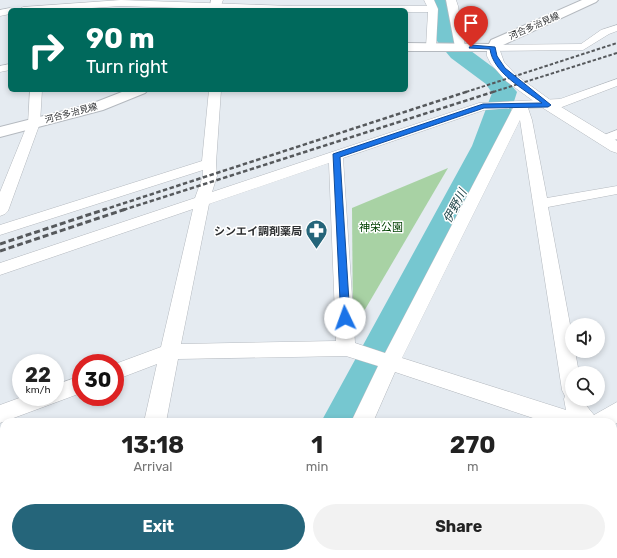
<!DOCTYPE html>
<html lang="en">
<head>
<meta charset="utf-8">
<style>
  :root { --surface:#fff; --page:#f2f2f2; --text:#222; --muted:#767676; --accent:#25657a }
  body { margin:0; font-family:Rubik,"Noto Sans JP",sans-serif; background:var(--page); color:var(--text); height:100vh; display:flex; flex-direction:column; font-size:15px; white-space:nowrap }
  * { box-sizing:border-box; margin:0 }
  p { font-size:13px; color:var(--muted) }
  .icon { flex:none; width:22px; height:22px; fill:none; stroke:currentColor; stroke-width:2; stroke-linecap:round; stroke-linejoin:round }
  .map { position:relative; flex:1; overflow:hidden }
  .side { position:absolute; left:0px; top:418px; width:617px; height:140px; display:flex; flex-direction:column; background:var(--surface); border-radius:12px 12px 0 0; box-shadow:0 2px 6px #0003 }
  .side>* { flex:none }
  .hud { position:absolute; left:8px; top:8px; width:400px; height:84px; border-radius:6px; box-shadow:0 2px 6px #0003; background:#00695c; color:#fff; overflow:hidden }
  .tools { position:absolute; left:565px; top:318px; display:grid; gap:8px }
  .tools a { display:grid; place-items:center; width:40px; height:40px; border-radius:50%; background:var(--surface); box-shadow:0 2px 6px #0003; font-size:20px }
  .speed { position:absolute; left:12px; top:354px; display:flex; gap:8px; font-size:20px; font-weight:700; text-align:center }
  .speed>* { display:grid; place-content:center; width:52px; height:52px; border-radius:50%; background:var(--surface); box-shadow:0 2px 6px #0003; line-height:1 }
  .speed small { font-size:10px; font-weight:400 }
  .speed .limit { border:6px solid #d22; background:#fff; color:#111 }
  .pin { position:absolute; display:grid; place-items:center; width:34px; height:34px; color:#fff; margin:-41px -17px; border-radius:50% 50% 50% 0; rotate:-45deg; box-shadow:0 0 4px #0007 }
  .pin .icon { rotate:45deg }
  .me { position:absolute; width:44px; margin:-22px; rotate:357deg; stroke-linejoin:round; filter:drop-shadow(0 0 3px #0008) }
  .turn { display:flex; align-items:center; gap:14px; height:84px; padding:0 12px; font-size:18px }
  .turn .icon { width:52px; height:52px; stroke-width:2.5 }
  .turn b { display:block; font-size:28px; line-height:34px }
  .eta { display:flex; justify-content:space-evenly; align-items:center; height:68px; text-align:center }
  .eta b { font-size:24px; font-weight:700; line-height:28px }
  .action { display:flex; gap:8px; margin-top:auto; padding:8px 12px }
  .action a { flex:1; height:46px; border-radius:24px; background:var(--accent); color:#fff; font-size:16px; font-weight:700; line-height:46px; text-align:center }
  .action a+a { background:var(--page); color:var(--text) }
  .map>svg:first-child { display:block }
  .green { fill:#a8d2a4 }
  .lines { fill:none; stroke-linecap:round; stroke-linejoin:round }
  .river { fill:#76c7d0; fill-rule:evenodd }
  .minor-casing { stroke:#b4b9bf; stroke-width:1 }
  .tertiary-casing { stroke:#b4b9bf; stroke-width:1 }
  .secondary-casing { stroke:#b4b9bf; stroke-width:2 }
  .minor { fill:#fff; fill-rule:evenodd }
  .tertiary { fill:#fff; fill-rule:evenodd }
  .secondary { fill:#fff; fill-rule:evenodd }
  .rail-far2 { stroke:#56595c; stroke-width:2; stroke-dasharray:3.5 2; stroke-linecap:butt }
  .rail-far1 { stroke:#56595c; stroke-width:2.5; stroke-dasharray:4.5 2.5; stroke-linecap:butt }
  .rail { stroke:#56595c; stroke-width:3; stroke-dasharray:6 3; stroke-linecap:butt }
  .route { fill:#1a73e8; stroke:#114b97 }
  .labels { text-anchor:middle; dominant-baseline:central; stroke-width:3; stroke-linejoin:round; paint-order:stroke }
  .far-street-label { font-size:9px; fill:#2d2f31; stroke:#fff }
  .park-label { font-size:11px; fill:#004000; stroke:#fff }
  .poi-label { font-size:11px; font-weight:bold; fill:#2d2f31; stroke:#fff; text-anchor:end }
  .water-label { font-size:12px; font-style:italic; fill:#21474b; stroke:#fff }
</style>
</head>
<body>
<div class="map">
<svg width="617" height="558" viewBox="0 0 617 558">
  <rect width="100%" height="100%" fill="#e5ebf1"/>
  <path class="green" d="M 448,168 L 360,318 L 353,328 L 352,208 Z"/>
  <g class="lines">
    <path class="river" d="M 431,0 L 451,0 L 455,12 L 459,40 L 467,48 L 502,74 L 517,92 L 500,146 L 366,422 L 321,422 L 472,146 L 492,93 L 486,84 L 451,58 L 437,41 L 435,12 Z
      M 250,554 L 303,554 L 302,558 L 249,558 Z"/>
    <defs>
      <path id="minor" d="M 121,0 L 292,6 L 427,6 L 424,0 L 434,0 L 438,9 L 436,47 L 431,50 L 426,47 L 428,12 L 406,12 L 406,10 L 241,10 L 121,6 L 62,10 L 18,10 L 23,7 Z
        M 446,0 L 456,0 L 458,6 L 465,47 L 464,49 L 456,49 L 455,47 Z
        M 10,8 L 14,10 L 10,10 L 10,14 L 0,16 L 0,10 Z
        M 617,25 L 617,31 L 609,34 L 583,50 L 493,51 L 488,48 L 493,45 L 581,44 L 601,30 Z
        M 10,64 L 10,70 L 0,72 L 0,66 Z
        M 617,79 L 617,86 L 562,107 L 528,108 L 532,120 L 547,198 L 617,186 L 617,194 L 548,207 L 572,335 L 572,351 L 575,351 L 579,373 L 572,373 L 572,399 L 584,399 L 585,404 L 594,415 L 617,402 L 617,423 L 613,425 L 613,422 L 545,422 L 395,372 L 373,422 L 351,422 L 378,366 L 346,356 L 178,359 L 166,422 L 144,422 L 157,364 L 115,380 L 115,364 L 161,347 L 193,209 L 0,275 L 0,263 L 195,198 L 203,176 L 203,170 L 0,235 L 0,225 L 202,161 L 209,90 L 221,90 L 216,163 L 217,176 L 212,192 L 479,103 L 560,99 ZM 513,108 L 385,353 L 355,343 L 343,158 L 484,110 ZM 520,120 L 562,390 L 565,396 L 564,399 L 566,410 L 402,358 ZM 329,163 L 336,341 L 181,344 L 209,204 Z
        M 30,90 L 42,90 L 40,123 L 8,211 L 5,214 L 0,216 L 0,192 L 28,123 Z
        M 617,130 L 617,139 L 604,144 L 597,140 L 599,137 Z
        M 81,376 L 81,393 L 0,423 L 0,405 L 22,397 L 55,397 L 55,385 Z
        M 77,554 L 108,554 L 107,558 L 76,558 Z
        M 115,554 L 139,554 L 139,558 L 115,558 Z
        M 288,554 L 313,554 L 312,558 L 287,558 Z
        M 491,554 L 517,554 L 516,558 L 490,558 Z"/>
      <path id="tertiary" d="M 211,0 L 223,0 L 220,8 L 212,8 L 210,6 Z
        M 493,44 L 498,45 L 504,62 L 516,75 L 553,102 L 617,141 L 617,153 L 611,151 L 543,108 L 506,81 L 491,64 L 487,56 L 487,48 Z"/>
      <path id="secondary" d="M 582,0 L 598,0 L 596,2 L 501,46 L 498,51 L 406,51 L 406,43 L 489,44 L 491,40 Z
        M 127,90 L 148,90 L 145,93 L 103,110 L 0,137 L 0,127 L 91,104 Z"/>
    </defs>
    <use href="#minor" class="minor-casing"/>
    <use href="#tertiary" class="tertiary-casing"/>
    <use href="#secondary" class="secondary-casing"/>
    <use href="#minor" class="minor"/>
    <use href="#tertiary" class="tertiary"/>
    <use href="#secondary" class="secondary"/>
    <path class="rail-far2" d="M 466,92 L 617,43
      M 493,92 L 617,53"/>
    <path class="rail-far1" d="M 103,210 L 469,91
      M 123,210 L 496,91"/>
    <path class="rail" d="M 0,244 L 106,209
      M 0,251 L 126,209"/>
  </g>
  <path class="route" d="M 471,45 L 495,47 L 497,56 L 505,68 L 551,105 L 548,107 L 484,108 L 340,157 L 350,318 L 345,322 L 341,321 L 333,154 L 483,104 L 542,103 C 524,89 493,73 490,49 L 469,48 Z"/>
  <defs>
    <symbol id="pharmacy-pin" viewBox="-11 -11 22 30"><path d="M0 17L-7.5 6A9.5 9.5 0 1 1 7.5 6Z" fill="#25657a" stroke="#fff"/><path d="M-2-6h4v4h4v4h-4v4h-4v-4h-4v-4h4Z" fill="#fff"/></symbol>
  </defs>
  <g fill-rule="evenodd">
    <use href="#pharmacy-pin" x="304" y="218" width="25" height="34"/>
  </g>
  <g class="labels">
    <g class="far-street-label">
      <text transform="translate(534 26) rotate(-24)">河合多治見線</text>
      <text transform="translate(71 113) rotate(-15)">河合多治見線</text>
    </g>
    <g class="park-label">
      <text x="381" y="227">神栄公園</text>
    </g>
    <g class="poi-label">
      <text x="302" y="231">シンエイ調剤薬局</text>
    </g>
    <g class="water-label">
      <text transform="translate(455 206) rotate(-62)">伊野川</text>
    </g>
  </g>
</svg>
<div class="tools">
<a><svg class="icon" aria-label="sound" viewBox="0 0 24 24"><path d="M4 9h4l5-4v14l-5-4H4zM17 9q2 3 0 6"/></svg></a>
<a><svg class="icon" aria-label="search" viewBox="0 0 24 24"><circle cx="10" cy="10" r="6"/><path d="M15 15l6 6"/></svg></a>
</div>
<div class="speed"><div>22<small>km/h</small></div><div class="limit">30</div></div>
<div class="pin" style="left:471px;top:47px;background:#d93025"><svg class="icon" aria-label="arrive" viewBox="0 0 24 24"><path d="M6 21V4h12l-3 4 3 4H6"/></svg></div>
<svg class="me" style="left:345px;top:318px" viewBox="-20 -20 40 40"><circle r="19" fill="#fff"/><path d="M0-13L10 11 0 6-10 11z" fill="#1a73e8"/></svg>
<div class="hud">
<div class="turn"><svg class="icon" aria-label="right" viewBox="0 0 24 24"><path d="M7 20v-9h11M14 6l5 5-5 5"/></svg><div><b>90 m</b>Turn right</div></div>
</div>
<section class="side">
<div class="eta">
<div><b>13:18</b><p>Arrival</p></div>
<div><b>1</b><p>min</p></div>
<div><b>270</b><p>m</p></div>
</div>
<div class="action"><a>Exit</a><a>Share</a></div>
</section>
</div>
</body>
</html>
